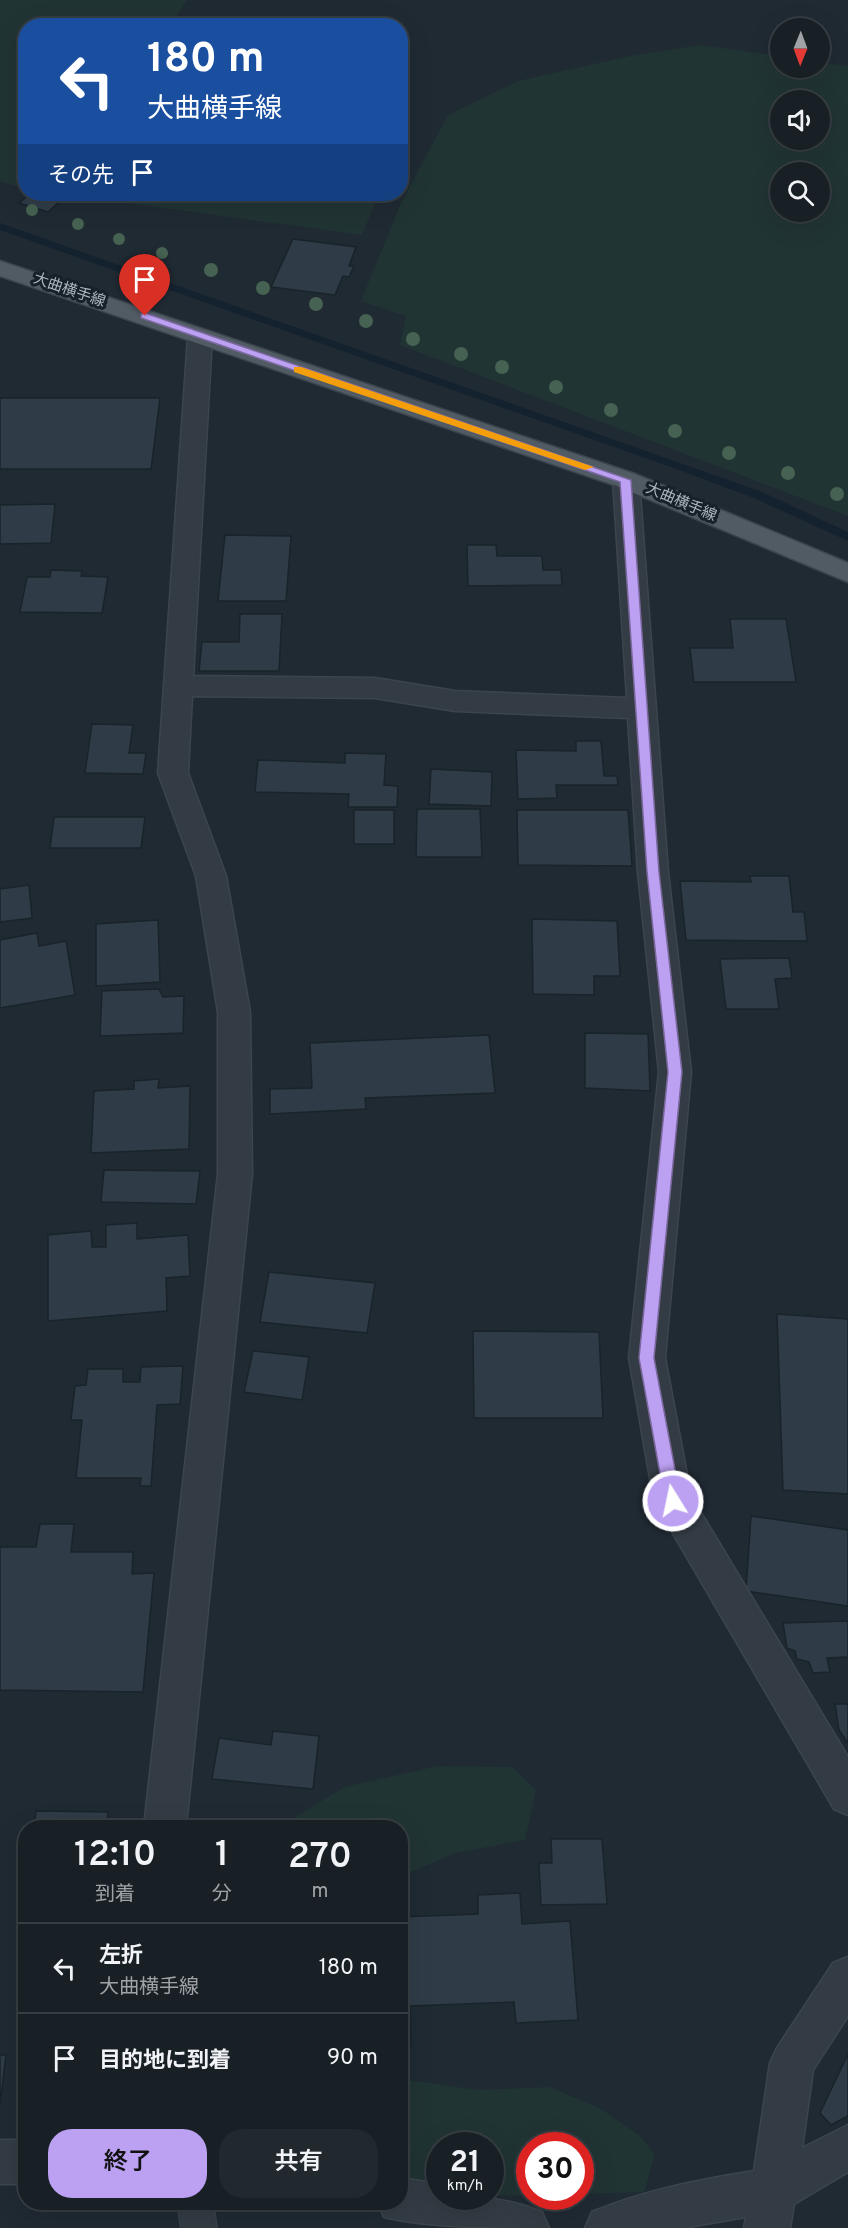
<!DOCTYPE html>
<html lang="ja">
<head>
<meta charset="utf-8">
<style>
  :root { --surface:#182026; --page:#21282e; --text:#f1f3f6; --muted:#9fa3a7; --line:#363e43; --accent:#bca0f2 }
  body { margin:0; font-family:Overpass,"Noto Sans JP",sans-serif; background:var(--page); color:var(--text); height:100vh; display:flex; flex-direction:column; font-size:22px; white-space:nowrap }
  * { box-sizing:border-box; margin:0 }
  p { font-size:20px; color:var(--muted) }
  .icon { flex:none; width:33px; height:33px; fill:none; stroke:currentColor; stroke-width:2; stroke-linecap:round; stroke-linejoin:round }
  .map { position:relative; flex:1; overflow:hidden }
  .details { position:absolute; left:18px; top:1820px; width:390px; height:390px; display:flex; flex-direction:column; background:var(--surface); border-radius:24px; box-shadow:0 6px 24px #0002,0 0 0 2px var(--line) }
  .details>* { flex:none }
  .guide { position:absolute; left:18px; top:18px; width:390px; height:183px; border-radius:24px; box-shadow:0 6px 24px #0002,0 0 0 2px var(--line); background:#1a4fa0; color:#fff; overflow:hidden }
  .needle { width:39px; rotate:181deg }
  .fabs { position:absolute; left:770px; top:18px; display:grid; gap:12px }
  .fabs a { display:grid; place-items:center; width:60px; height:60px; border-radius:50%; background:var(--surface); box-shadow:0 6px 24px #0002,0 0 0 2px var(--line); font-size:30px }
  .speed { position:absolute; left:426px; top:2132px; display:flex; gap:12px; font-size:30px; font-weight:700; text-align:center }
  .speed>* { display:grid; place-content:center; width:78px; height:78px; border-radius:50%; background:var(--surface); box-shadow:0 6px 24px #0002,0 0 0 2px var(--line); line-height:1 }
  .speed small { font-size:15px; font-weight:400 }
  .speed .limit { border:9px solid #d22; background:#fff; color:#111 }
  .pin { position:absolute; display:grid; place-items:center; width:51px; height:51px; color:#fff; margin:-62px -26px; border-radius:50% 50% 50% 0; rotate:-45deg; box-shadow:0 0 6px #0007 }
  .pin .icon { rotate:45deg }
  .me { position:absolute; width:66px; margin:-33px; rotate:350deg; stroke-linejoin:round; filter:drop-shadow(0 0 4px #0008) }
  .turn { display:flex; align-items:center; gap:21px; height:126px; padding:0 30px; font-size:27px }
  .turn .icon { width:78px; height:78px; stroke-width:2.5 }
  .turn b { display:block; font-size:42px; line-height:51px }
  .then { display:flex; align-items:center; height:57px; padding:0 30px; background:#0003; gap:12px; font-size:22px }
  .eta { display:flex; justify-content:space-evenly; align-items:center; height:102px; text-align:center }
  .eta b { font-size:36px; font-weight:600; line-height:42px }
  .cta { display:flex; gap:12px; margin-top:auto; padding:12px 30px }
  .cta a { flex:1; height:69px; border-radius:24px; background:var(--accent); color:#111; font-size:24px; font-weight:600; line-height:69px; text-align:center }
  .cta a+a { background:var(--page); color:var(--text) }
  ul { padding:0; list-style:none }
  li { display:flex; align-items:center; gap:18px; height:90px; padding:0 30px; border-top:2px solid var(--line) }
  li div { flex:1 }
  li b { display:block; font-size:22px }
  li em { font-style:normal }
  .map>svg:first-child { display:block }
  .green { fill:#213434; fill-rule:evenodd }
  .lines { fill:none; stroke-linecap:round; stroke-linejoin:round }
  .stream { fill:#14222f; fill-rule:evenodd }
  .building { fill:#2f3c47; stroke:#1a232a; stroke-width:1.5 }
  .lane-casing { stroke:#3c454d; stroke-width:2 }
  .street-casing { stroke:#3c454d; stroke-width:3 }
  .primary-casing { stroke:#3c454d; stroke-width:3 }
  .lane { fill:#333c44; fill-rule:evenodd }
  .street { fill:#333c44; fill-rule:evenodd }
  .primary { fill:#515b64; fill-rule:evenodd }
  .tree { fill:#466252 }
  .route { fill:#bca0f2; stroke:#7a689d; stroke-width:1.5 }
  .slow { fill:#f59e0b }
  .labels { text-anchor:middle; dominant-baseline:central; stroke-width:6; stroke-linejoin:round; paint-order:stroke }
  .far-street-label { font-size:15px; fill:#acb7c1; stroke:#182128 }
</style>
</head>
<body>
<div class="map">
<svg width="848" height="2228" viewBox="0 0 848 2228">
  <rect width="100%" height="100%" fill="#202a33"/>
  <path class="green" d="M 0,0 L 187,0 L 170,25 L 26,26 L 26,187 L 22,188 L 0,181 Z
    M 700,45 L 780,56 L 780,68 L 819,68 L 819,62 L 848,66 L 848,516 L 400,345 L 406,316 L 361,301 L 401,203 L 448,115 L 518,81 L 630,56 ZM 780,100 L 819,100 L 819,140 L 780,140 ZM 780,172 L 819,172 L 819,212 L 780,212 Z
    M 93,194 L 379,194 L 362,235 L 90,198 Z
    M 438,1766 L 512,1767 L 536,1790 L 525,1840 L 456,1853 L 401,1876 L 400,1827 L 280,1827 L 344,1787 Z
    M 400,2079 L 478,2090 L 550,2087 L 601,2109 L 640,2136 L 655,2155 L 644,2192 L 581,2194 L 580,2145 L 530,2145 L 530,2196 L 535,2196 L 491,2195 L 490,2145 L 440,2145 L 439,2186 L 401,2179 Z"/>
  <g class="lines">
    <path class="stream" d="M 0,223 L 762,492 L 848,532 L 848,541 L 754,498 L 682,471 L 0,230 Z"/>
  </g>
  <path class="building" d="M 30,194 L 59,202 L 48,212 L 19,203 Z
    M 293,239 L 356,247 L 349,266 L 354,266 L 349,277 L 343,276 L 335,295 L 271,287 Z
    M 0,398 L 160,398 L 151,469 L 0,469 Z
    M 55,504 L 51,543 L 0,544 L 0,505 Z
    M 225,535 L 291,536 L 286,601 L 218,601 Z
    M 467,545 L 496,545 L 497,556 L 542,556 L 543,570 L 561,570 L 562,585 L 468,586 Z
    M 51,570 L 82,571 L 81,576 L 108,577 L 102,613 L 20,612 L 27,577 L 50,577 Z
    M 240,614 L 282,614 L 279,671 L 199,671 L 202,642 L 239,642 Z
    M 730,619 L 786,619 L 796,682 L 694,682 L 690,648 L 733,648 Z
    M 92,724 L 133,725 L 129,753 L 146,753 L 143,774 L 85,773 Z
    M 576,741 L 601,741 L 604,776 L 617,776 L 618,785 L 556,785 L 557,798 L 518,799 L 516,750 L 576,751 Z
    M 345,753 L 386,754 L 384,785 L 398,786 L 397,807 L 348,807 L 349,794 L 255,792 L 258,760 L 345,763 Z
    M 431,769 L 492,772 L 491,806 L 429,804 Z
    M 417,809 L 480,809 L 482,857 L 416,857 Z
    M 354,810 L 394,810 L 394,844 L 354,844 Z
    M 517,810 L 628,810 L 632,866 L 518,865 Z
    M 54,817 L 145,817 L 141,848 L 50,848 Z
    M 750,876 L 789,876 L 793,912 L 804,912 L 807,941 L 686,940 L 680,881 L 751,882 Z
    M 29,885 L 32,918 L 0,922 L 0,889 Z
    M 532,919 L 617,921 L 620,976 L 594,976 L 594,995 L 533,994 Z
    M 158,920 L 160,982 L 96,986 L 96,924 Z
    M 37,933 L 39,946 L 66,941 L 75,995 L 0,1008 L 0,940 Z
    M 789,958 L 792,978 L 775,979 L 779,1009 L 726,1009 L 720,959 Z
    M 159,989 L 163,997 L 184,996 L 183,1033 L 100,1036 L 102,991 Z
    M 585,1033 L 648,1034 L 650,1091 L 585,1088 Z
    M 489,1035 L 495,1093 L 365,1098 L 366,1109 L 270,1114 L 270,1089 L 312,1088 L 310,1043 Z
    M 159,1079 L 158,1088 L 190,1086 L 189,1149 L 91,1153 L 94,1091 L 134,1089 L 134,1081 Z
    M 104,1170 L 200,1171 L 196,1204 L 101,1202 Z
    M 137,1223 L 137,1239 L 188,1235 L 190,1276 L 166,1278 L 167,1311 L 48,1321 L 48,1235 L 91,1231 L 92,1247 L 106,1247 L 106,1225 Z
    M 269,1272 L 375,1283 L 367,1333 L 260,1322 Z
    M 777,1314 L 848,1319 L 848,1494 L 783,1490 Z
    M 473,1331 L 599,1332 L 603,1418 L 474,1418 Z
    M 253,1351 L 309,1357 L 302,1400 L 244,1392 Z
    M 183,1366 L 180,1404 L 157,1405 L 151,1486 L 140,1486 L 141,1478 L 76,1478 L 82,1420 L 71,1420 L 75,1386 L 86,1385 L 88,1369 L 123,1369 L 123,1382 L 140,1382 L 141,1367 Z
    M 751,1516 L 848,1530 L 848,1606 L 746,1591 Z
    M 40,1524 L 74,1524 L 71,1552 L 133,1552 L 132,1574 L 154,1573 L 143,1692 L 0,1690 L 0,1547 L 36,1547 Z
    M 848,1621 L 848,1657 L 827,1658 L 830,1672 L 813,1673 L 809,1662 L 797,1659 L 795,1651 L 787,1648 L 783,1623 Z
    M 835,1704 L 848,1704 L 848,1743 L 839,1730 Z
    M 273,1731 L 319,1736 L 313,1789 L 212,1779 L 219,1738 L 271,1745 Z
    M 36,1811 L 108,1812 L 106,1827 L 34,1827 Z
    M 551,1839 L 602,1839 L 607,1904 L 541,1905 L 539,1863 L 552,1863 Z
    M 520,1893 L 522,1924 L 570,1921 L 578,2020 L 516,2023 L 514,2002 L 410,2006 L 411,2047 L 400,2047 L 400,1917 L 478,1914 L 478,1895 Z
    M 848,2054 L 848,2116 L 831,2125 L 820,2113 Z
    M 0,2055 L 6,2055 L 0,2105 Z"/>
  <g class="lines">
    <defs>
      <path id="lane" d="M 177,2202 L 213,2202 L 217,2228 L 181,2228 Z"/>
      <path id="street" d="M 200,330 L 209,332 L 212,337 L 193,676 L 375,678 L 455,691 L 627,698 L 613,480 L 617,474 L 626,472 L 635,474 L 639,480 L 668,872 L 691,1072 L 665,1358 L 691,1496 L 848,1757 L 848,1815 L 834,1809 L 654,1501 L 629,1358 L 659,1072 L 638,872 L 628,718 L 455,711 L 375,698 L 192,696 L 188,773 L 226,876 L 250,1012 L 252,1174 L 186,1827 L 144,1827 L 218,1174 L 218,1012 L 196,876 L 158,773 L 188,337 L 191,332 Z
        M 848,1957 L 848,2016 L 813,2070 L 802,2148 L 848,2125 L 848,2172 L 794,2204 L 790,2228 L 744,2228 L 746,2217 L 683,2228 L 585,2228 L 592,2212 C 645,2190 698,2180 754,2171 L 770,2063 L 777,2048 L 833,1963 Z
        M 0,2140 L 26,2140 L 26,2184 L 0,2184 Z
        M 400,2178 L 440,2184 L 440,2196 C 476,2196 508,2198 542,2212 L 549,2228 C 498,2228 431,2228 384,2217 L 378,2202 L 400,2202 Z"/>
      <path id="primary" d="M 0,261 L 635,474 L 848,563 L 848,582 L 617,486 L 0,276 Z"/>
    </defs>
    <use href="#lane" class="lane-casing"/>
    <use href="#street" class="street-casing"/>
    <use href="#primary" class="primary-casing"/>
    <use href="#lane" class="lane"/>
    <use href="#street" class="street"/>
    <use href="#primary" class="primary"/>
  </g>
  <g class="tree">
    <circle cx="32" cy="210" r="6"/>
    <circle cx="78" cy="224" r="6"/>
    <circle cx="119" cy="239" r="6"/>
    <circle cx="162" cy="253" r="6"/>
    <circle cx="211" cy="270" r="7"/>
    <circle cx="263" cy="288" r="7"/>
    <circle cx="316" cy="304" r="7"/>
    <circle cx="366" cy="321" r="7"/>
    <circle cx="413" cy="339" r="7"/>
    <circle cx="461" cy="354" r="7"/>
    <circle cx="502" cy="367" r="7"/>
    <circle cx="556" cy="387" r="7"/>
    <circle cx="611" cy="410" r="7"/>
    <circle cx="675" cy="431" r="7"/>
    <circle cx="729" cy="453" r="7"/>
    <circle cx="788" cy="473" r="7"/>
    <circle cx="837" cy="494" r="7"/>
  </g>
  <path class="route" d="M 145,313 L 631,480 L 659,872 L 682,1072 L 654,1358 L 681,1501 L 678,1506 L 673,1508 L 667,1506 L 665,1501 L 639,1358 L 668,1072 L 647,872 L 620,482 L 141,318 L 141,314 Z"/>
  <path class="slow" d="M 294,367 L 301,367 L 594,467 L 585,470 L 294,372 Z"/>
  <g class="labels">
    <g class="far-street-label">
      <text transform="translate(69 291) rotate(19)">大曲横手線</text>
      <text transform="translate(681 503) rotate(23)">大曲横手線</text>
    </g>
  </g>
</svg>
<div class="fabs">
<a><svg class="needle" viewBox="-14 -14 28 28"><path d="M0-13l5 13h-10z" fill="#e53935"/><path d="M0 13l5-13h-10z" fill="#9fa3a7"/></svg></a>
<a><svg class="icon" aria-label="sound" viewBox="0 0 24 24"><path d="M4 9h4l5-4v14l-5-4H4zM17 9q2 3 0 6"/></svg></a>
<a><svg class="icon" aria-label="search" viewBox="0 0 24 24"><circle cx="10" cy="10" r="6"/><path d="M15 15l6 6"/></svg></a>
</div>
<div class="speed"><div>21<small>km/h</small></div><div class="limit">30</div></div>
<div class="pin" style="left:145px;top:316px;background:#d93025"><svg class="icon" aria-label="arrive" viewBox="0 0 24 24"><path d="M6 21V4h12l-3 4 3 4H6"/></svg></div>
<svg class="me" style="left:673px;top:1501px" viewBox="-20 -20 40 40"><circle r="17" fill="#bca0f2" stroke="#fff" stroke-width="3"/><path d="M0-11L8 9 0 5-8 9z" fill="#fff"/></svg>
<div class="guide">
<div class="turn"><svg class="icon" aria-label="left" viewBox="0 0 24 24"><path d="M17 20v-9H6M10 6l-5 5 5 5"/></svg><div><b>180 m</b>大曲横手線</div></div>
<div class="then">その先<svg class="icon" aria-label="arrive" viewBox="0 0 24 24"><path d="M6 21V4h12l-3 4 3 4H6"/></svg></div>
</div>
<section class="details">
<div class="eta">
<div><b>12:10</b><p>到着</p></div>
<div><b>1</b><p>分</p></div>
<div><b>270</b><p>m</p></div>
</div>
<ul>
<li><svg class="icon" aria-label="left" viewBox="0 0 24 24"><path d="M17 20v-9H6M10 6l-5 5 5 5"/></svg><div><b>左折</b><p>大曲横手線</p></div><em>180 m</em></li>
<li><svg class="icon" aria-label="arrive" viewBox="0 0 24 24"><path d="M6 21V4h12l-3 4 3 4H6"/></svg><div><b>目的地に到着</b></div><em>90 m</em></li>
</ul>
<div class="cta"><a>終了</a><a>共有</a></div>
</section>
</div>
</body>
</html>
